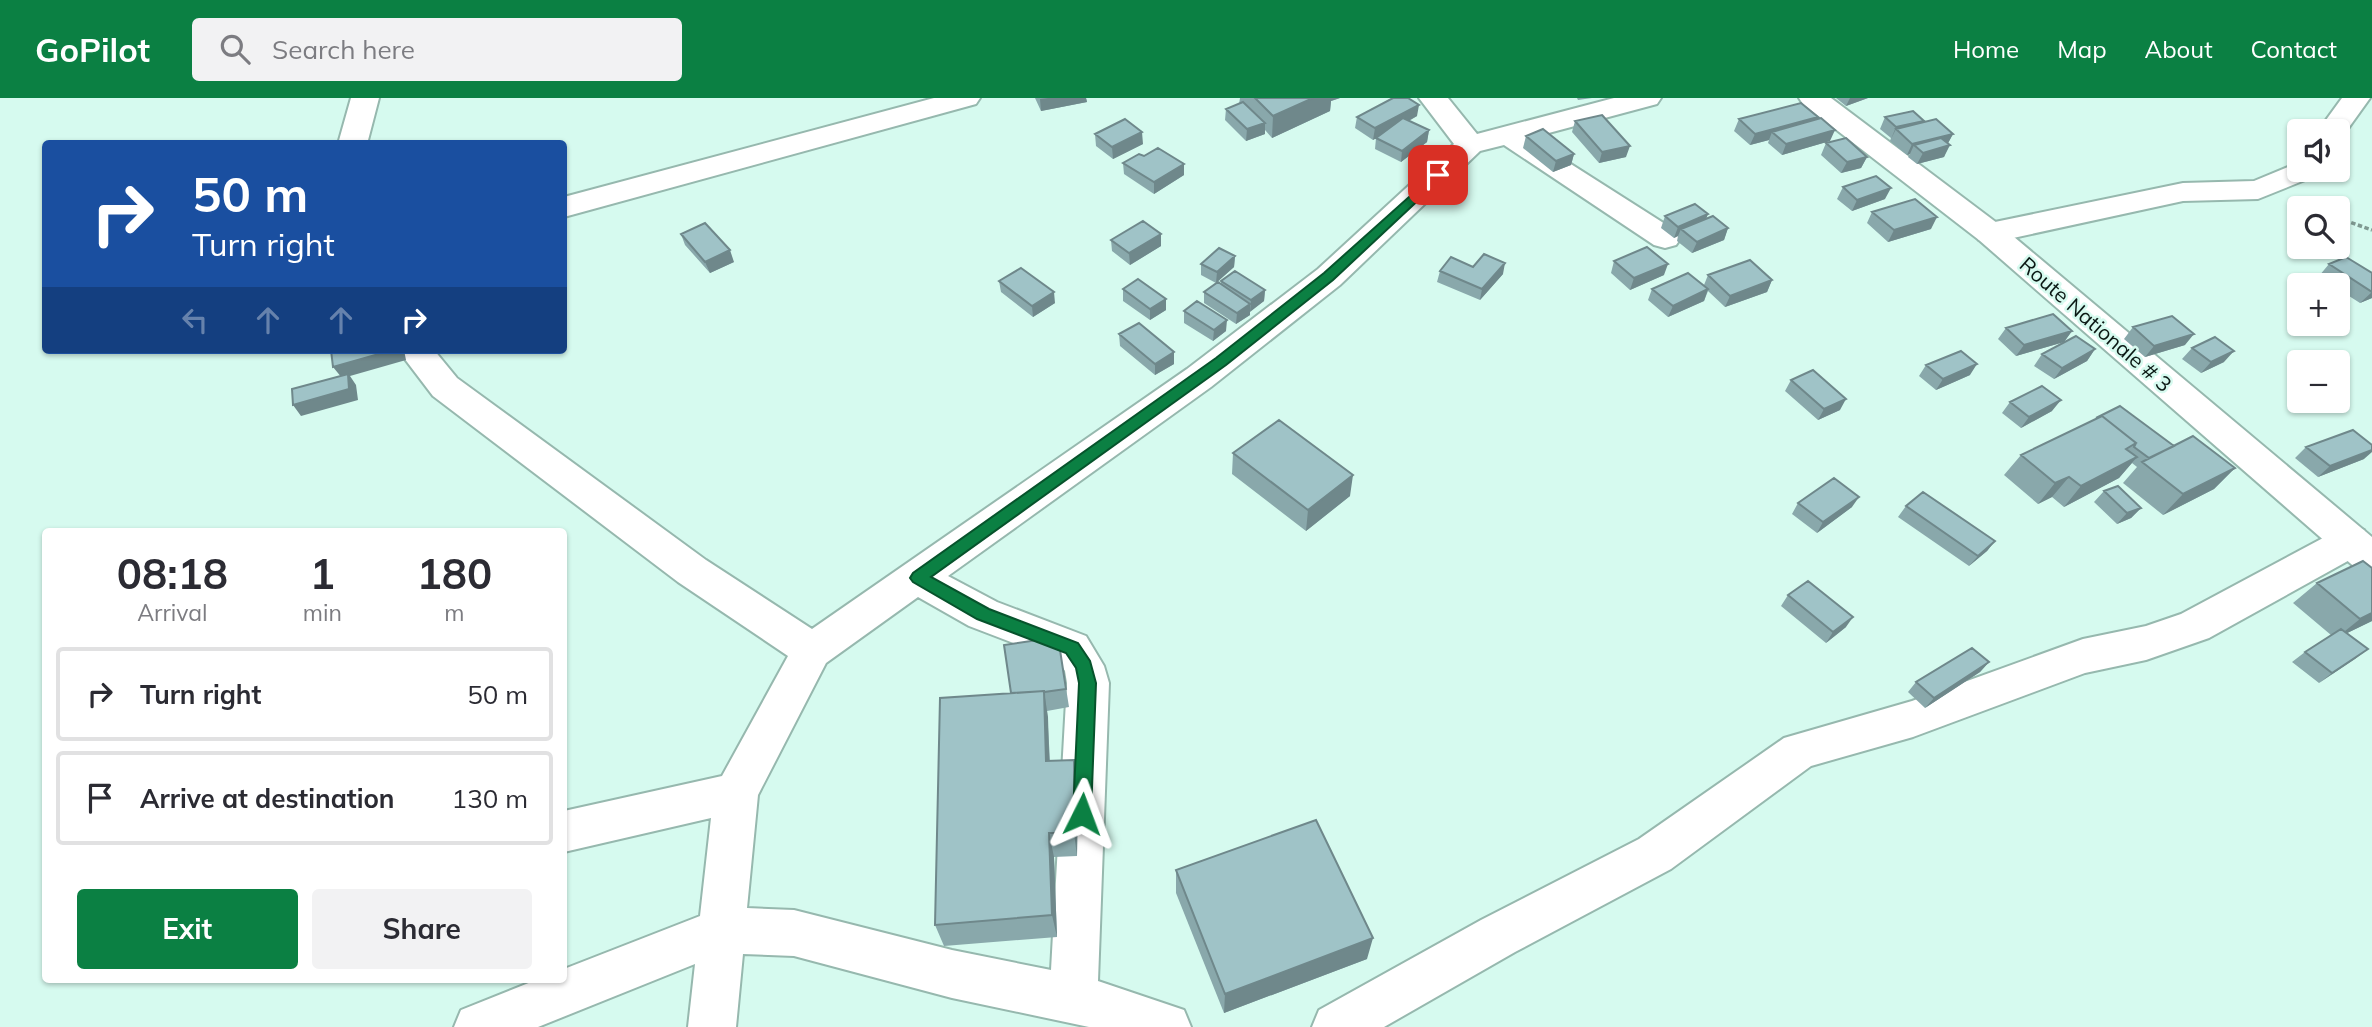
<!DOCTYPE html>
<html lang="en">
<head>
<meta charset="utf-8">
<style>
  :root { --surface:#fff; --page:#f2f2f3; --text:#2b2b33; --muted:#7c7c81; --line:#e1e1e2; --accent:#0b8043 }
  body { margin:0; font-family:Mulish,sans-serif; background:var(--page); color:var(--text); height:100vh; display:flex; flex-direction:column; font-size:26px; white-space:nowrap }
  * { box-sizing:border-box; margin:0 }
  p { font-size:23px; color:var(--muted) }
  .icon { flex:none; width:38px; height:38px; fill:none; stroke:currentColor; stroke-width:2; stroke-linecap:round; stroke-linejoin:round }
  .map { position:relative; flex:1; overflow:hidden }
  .sheet { position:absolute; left:42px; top:430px; width:525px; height:455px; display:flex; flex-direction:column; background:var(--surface); border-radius:7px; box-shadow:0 2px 5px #0004 }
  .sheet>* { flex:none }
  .guide { position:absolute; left:42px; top:42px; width:525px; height:214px; border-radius:7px; box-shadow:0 2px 5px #0004; background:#1a4fa0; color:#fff; overflow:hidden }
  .buttons { position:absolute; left:2287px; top:21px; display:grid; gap:14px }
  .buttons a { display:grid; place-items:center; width:63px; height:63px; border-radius:7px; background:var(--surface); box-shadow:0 2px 5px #0004; font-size:35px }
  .pin { position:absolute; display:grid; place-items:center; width:60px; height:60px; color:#fff; margin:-30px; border-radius:14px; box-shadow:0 4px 10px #0006 }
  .me { position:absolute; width:77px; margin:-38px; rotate:3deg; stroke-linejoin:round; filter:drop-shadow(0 0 5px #0008) }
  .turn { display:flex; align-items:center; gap:24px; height:147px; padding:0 35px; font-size:32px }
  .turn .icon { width:91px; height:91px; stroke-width:2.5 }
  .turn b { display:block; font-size:49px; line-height:60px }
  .lanes { display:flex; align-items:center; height:66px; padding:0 35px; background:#0003; justify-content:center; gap:35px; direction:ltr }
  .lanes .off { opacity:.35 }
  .eta { display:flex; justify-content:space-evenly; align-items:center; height:119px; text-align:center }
  .eta b { font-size:42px; font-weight:700; line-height:49px }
  .cta { display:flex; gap:14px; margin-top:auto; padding:14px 35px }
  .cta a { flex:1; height:80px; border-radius:7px; background:var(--accent); color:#fff; font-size:28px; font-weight:700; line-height:80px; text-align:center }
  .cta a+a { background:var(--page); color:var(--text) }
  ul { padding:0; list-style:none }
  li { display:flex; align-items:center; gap:21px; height:94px; margin:0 14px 10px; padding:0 21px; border:4px solid var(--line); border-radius:7px }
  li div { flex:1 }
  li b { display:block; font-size:26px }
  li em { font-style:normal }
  header { display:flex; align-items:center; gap:42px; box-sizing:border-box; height:98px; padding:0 35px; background:var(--accent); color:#fff }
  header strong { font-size:33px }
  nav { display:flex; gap:38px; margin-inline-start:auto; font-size:24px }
  .search { width:490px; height:63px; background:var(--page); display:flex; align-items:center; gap:18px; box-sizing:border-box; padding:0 24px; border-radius:7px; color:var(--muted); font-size:26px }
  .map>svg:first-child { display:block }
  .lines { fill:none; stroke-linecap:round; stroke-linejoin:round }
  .minor-casing { stroke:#96b8ae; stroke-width:4 }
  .major-casing { stroke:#96b8ae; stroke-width:4 }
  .path { stroke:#7f9991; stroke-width:3.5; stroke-dasharray:4.5 2.5; stroke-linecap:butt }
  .minor { fill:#fff; fill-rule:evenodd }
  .major { fill:#fff; fill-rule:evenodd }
  .wall { fill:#89a8ab }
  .shaded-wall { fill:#6f888b }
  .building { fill:#9fc3c7; stroke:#6f888b; stroke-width:2 }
  .route { fill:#0b8043; stroke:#07532c; stroke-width:2 }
  .labels { text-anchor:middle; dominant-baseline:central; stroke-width:5; stroke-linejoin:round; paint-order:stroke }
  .street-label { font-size:21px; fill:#0b1814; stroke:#d6faef }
</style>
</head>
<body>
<header>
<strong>GoPilot</strong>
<div class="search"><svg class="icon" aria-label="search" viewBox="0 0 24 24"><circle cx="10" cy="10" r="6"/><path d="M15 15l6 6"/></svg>Search here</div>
<nav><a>Home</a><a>Map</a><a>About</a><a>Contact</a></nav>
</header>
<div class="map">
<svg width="2372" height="929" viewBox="0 0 2372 929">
  <rect width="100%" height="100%" fill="#d6faef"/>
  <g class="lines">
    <defs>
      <path id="minor" d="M 351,0 L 379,0 L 367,46 L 338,46 Z
        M 934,0 L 980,0 L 976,6 L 564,119 L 564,99 Z
        M 1419,0 L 1448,0 L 1477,36 L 1614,0 L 1661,0 L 1657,6 L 1530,40 L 1676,133 L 1681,140 L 1676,147 L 1665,150 L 1654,147 L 1504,47 L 1480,53 L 1340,187 L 1211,289 L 948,478 L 997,504 L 1086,538 L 1104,568 L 1109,585 L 1098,883 L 1184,912 L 1191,929 L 1089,929 L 952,900 L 794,858 L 743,856 L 736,929 L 688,929 L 695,866 L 538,929 L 454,929 L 461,912 L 536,882 L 564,882 L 564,871 L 700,818 L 711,720 L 564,754 L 564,713 L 722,678 L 788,558 L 678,484 L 433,298 L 398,252 L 434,252 L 457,280 L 706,462 L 812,531 L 1187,271 L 1318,171 L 1454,46 ZM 918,499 L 969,528 L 1058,562 L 1065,573 L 1067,585 L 1051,872 L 952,852 L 794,812 L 747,810 L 758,697 L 826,565 Z
        M 2342,0 L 2370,0 L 2342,39 L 2338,40 L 2338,33 L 2318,33 Z
        M 2300,64 L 2300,72 L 2319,72 L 2315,78 L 2258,101 L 2183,103 L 1990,145 L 1979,142 L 1974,135 L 1979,128 L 1990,125 L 2183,85 L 2254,83 Z
        M 2351,428 L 2364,432 L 2370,443 L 2364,454 L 2209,540 L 2146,562 L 2085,575 L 1913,639 L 1811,668 L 1671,771 L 1515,854 L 1384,929 L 1312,929 L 1319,912 L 1481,822 L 1639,741 L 1784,640 L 1912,603 L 2083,541 L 2146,528 L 2181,516 L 2338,432 Z"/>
      <path id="major" d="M 1799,0 L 1831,0 L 2001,128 L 2372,439 L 2372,476 L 2358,472 L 1979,142 L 1803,6 Z"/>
    </defs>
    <use href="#minor" class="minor-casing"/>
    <use href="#major" class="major-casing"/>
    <path class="path" d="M 2338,120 L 2372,132"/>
    <use href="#minor" class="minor"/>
    <use href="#major" class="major"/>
  </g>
  <path class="wall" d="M 1035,0 L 1086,0 L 1087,4 L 1041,13 Z
    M 1240,0 L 1340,0 L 1331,3 L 1330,13 L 1272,40 L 1265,32 L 1265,36 L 1246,43 L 1225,22 L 1226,11 L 1239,6 Z
    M 1577,0 L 1592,0 L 1578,2 Z
    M 1836,0 L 1868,0 L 1846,8 Z
    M 1417,18 L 1409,23 L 1429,32 L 1427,44 L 1401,64 L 1375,51 L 1376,40 L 1373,42 L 1355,30 L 1357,19 Z
    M 1885,19 L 1924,23 L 1923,25 L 1953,36 L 1948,45 L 1944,59 L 1917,66 L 1908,59 L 1910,56 L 1907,57 L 1890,43 L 1891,40 L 1880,31 Z
    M 1739,21 L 1817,21 L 1830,43 L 1782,57 L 1768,45 L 1769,42 L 1750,47 L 1734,33 Z
    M 1575,23 L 1626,59 L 1599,65 L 1572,34 Z
    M 1095,36 L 1143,46 L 1113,61 L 1096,48 Z
    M 1526,38 L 1574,56 L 1571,67 L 1553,74 L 1523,50 Z
    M 1826,45 L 1867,59 L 1861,70 L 1841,75 L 1821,57 Z
    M 1144,58 L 1184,66 L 1184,77 L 1154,96 L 1124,76 L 1123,65 Z
    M 1843,89 L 1885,101 L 1852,113 L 1837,101 Z
    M 1872,114 L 1931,131 L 1888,144 L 1867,125 Z
    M 1665,118 L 1706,121 L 1728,130 L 1724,142 L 1692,155 L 1677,143 L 1678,138 L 1674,140 L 1661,130 Z
    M 681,136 L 734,164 L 710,175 L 685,147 Z
    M 1161,136 L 1161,148 L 1130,167 L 1112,153 L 1111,142 Z
    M 1235,158 L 1234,169 L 1216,185 L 1201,177 L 1201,166 Z
    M 1614,163 L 1664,177 L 1630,192 L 1611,175 Z
    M 2329,166 L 2372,175 L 2372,200 L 2360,205 L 2338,191 L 2338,187 L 2333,187 L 2319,178 Z
    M 1473,169 L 1503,176 L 1480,202 L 1437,184 L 1440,173 Z
    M 1708,177 L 1772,182 L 1767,194 L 1725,209 L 1708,193 L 1704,203 L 1668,219 L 1648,202 L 1652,191 L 1704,187 Z
    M 999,183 L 1055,205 L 1033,219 L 1001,194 Z
    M 1221,183 L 1265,192 L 1264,203 L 1250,213 L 1250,217 L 1236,226 L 1204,205 L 1204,194 L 1221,186 Z
    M 1123,191 L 1166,212 L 1150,222 L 1123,203 Z
    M 1184,213 L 1226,233 L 1213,243 L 1184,225 Z
    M 2133,229 L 2185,247 L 2145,259 L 2124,241 Z
    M 2006,230 L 2072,233 L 2064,244 L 2016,258 L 1998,241 Z
    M 1119,236 L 1174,266 L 1155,277 L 1120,248 Z
    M 2192,250 L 2224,264 L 2201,275 L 2182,261 Z
    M 2095,251 L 2087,263 L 2054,281 L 2034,268 L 2042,256 Z
    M 1926,267 L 1970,277 L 1936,292 L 1919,278 Z
    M 1791,282 L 1840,312 L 1818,322 L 1785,293 Z
    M 2010,304 L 2052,313 L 2021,330 L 2002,315 Z
    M 2095,321 L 2174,348 L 2235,370 L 2214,391 L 2163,417 L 2123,385 L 2137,369 L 2132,365 L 2119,380 L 2064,409 L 2052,399 L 2038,406 L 2004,377 L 2021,357 Z
    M 2306,349 L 2364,361 L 2318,379 L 2295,360 Z
    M 1233,355 L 1350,398 L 1306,433 L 1232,376 Z
    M 2104,393 L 2141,410 L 2131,420 L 2117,426 L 2094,404 Z
    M 1798,405 L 1852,409 L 1817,435 L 1792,416 Z
    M 1906,408 L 1995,443 L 1987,453 L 1969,468 L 1898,419 Z
    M 2317,485 L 2372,523 L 2347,535 L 2368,551 L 2319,585 L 2292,564 L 2305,554 L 2331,537 L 2293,505 Z
    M 1788,497 L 1846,529 L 1826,545 L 1781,508 Z
    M 1058,539 L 1069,609 L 1047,613 L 1050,662 L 1074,662 L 1078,687 L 1077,758 L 1054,759 L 1057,839 L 944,848 L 935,827 L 1011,595 Z
    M 1989,564 L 1980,574 L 1925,610 L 1908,594 L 1916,584 Z
    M 1176,772 L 1367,861 L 1224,915 L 1176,795 Z"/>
  <path class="shaded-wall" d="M 1048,0 L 1086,0 L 1087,4 L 1041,13 L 1040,1 Z
    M 1313,0 L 1340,0 L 1331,3 L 1330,13 L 1272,40 L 1273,18 Z
    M 1850,0 L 1868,0 L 1846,8 Z
    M 1419,7 L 1417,18 L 1373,42 L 1375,30 Z
    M 1818,19 L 1813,30 L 1772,34 L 1769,42 L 1750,47 L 1755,36 Z
    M 1924,23 L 1918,34 L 1896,31 L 1891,41 L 1896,29 Z
    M 1265,25 L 1265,36 L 1246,43 L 1247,31 Z
    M 1429,32 L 1427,44 L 1401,64 L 1402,53 Z
    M 1835,32 L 1830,43 L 1782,57 L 1786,46 Z
    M 1142,34 L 1143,46 L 1113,61 L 1112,49 Z
    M 1953,36 L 1947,47 L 1914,47 L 1910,56 L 1907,57 L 1912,46 Z
    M 1950,47 L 1944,59 L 1917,66 L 1923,55 Z
    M 1630,48 L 1626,59 L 1599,65 L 1602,54 Z
    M 1574,56 L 1571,67 L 1553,74 L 1556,63 Z
    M 1867,59 L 1861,70 L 1841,75 L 1847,64 Z
    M 1184,66 L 1184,77 L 1154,96 L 1154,84 Z
    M 1891,90 L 1885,101 L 1852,113 L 1857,102 Z
    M 1708,116 L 1704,127 L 1681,131 L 1678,138 L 1674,140 L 1678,129 Z
    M 1937,119 L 1931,131 L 1888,144 L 1894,132 Z
    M 1728,130 L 1724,142 L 1692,155 L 1697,144 Z
    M 1161,136 L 1161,148 L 1130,167 L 1129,155 Z
    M 730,152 L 734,164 L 710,175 L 705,164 Z
    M 1235,158 L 1234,169 L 1216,185 L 1217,174 Z
    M 1505,165 L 1503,176 L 1480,202 L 1482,191 Z
    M 1668,166 L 1664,177 L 1630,192 L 1634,180 Z
    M 1772,182 L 1767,194 L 1725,209 L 1730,198 Z
    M 1708,191 L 1704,203 L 1668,219 L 1673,208 Z
    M 1265,192 L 1264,203 L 1250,214 L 1251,202 Z
    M 1054,194 L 1055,205 L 1033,219 L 1032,208 Z
    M 2372,194 L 2372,200 L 2360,205 Z
    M 1166,201 L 1166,212 L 1150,222 L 1150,211 Z
    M 1250,206 L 1250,217 L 1236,226 L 1237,215 Z
    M 1227,222 L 1226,233 L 1213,243 L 1214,232 Z
    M 2072,233 L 2064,244 L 2016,258 L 2024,247 Z
    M 2194,236 L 2185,247 L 2145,259 L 2154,248 Z
    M 2095,251 L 2087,263 L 2054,281 L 2062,270 Z
    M 393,252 L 404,252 L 406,262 L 350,278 L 356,287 L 358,302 L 301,318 L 293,307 L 342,280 L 333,269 Z
    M 2234,253 L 2224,264 L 2201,275 L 2211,264 Z
    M 1174,254 L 1174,266 L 1155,277 L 1155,266 Z
    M 1977,266 L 1970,277 L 1936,292 L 1943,281 Z
    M 1846,301 L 1840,312 L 1818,322 L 1824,311 Z
    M 2061,302 L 2052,313 L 2021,330 L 2029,319 Z
    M 2372,352 L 2372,354 L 2364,361 L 2318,379 L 2330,368 Z
    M 2137,359 L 2119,380 L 2064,409 L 2081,388 Z
    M 2235,370 L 2214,391 L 2163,417 L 2183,396 Z
    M 1353,377 L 1350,398 L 1306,433 L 1308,412 Z
    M 2069,379 L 2052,399 L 2038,406 L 2055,385 Z
    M 1859,399 L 1852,409 L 1817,435 L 1823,424 Z
    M 2141,410 L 2131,420 L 2117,426 L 2127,415 Z
    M 1995,443 L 1987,453 L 1969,468 L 1978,458 Z
    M 2372,515 L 2372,523 L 2335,541 L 2360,521 Z
    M 1853,519 L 1846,529 L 1826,545 L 1833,534 Z
    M 2368,551 L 2355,561 L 2319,585 L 2332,575 Z
    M 1989,564 L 1980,574 L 1925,610 L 1934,600 Z
    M 1044,593 L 1048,619 L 1050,688 L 1046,663 Z
    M 1074,662 L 1078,687 L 1077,758 L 1074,735 Z
    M 1049,735 L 1054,759 L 1057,839 L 1052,817 Z
    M 1373,840 L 1367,861 L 1224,915 L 1225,896 Z"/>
  <path class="building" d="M 1255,0 L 1313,0 L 1273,18 Z
    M 1393,0 L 1408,0 L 1419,7 L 1375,30 L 1357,19 Z
    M 1243,4 L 1265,25 L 1247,31 L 1226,11 Z
    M 1801,5 L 1818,19 L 1755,36 L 1739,21 Z
    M 1913,13 L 1924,23 L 1896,29 L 1885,19 Z
    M 1602,17 L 1630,48 L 1602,54 L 1575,23 Z
    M 1403,20 L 1429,32 L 1402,53 L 1376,40 Z
    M 1821,20 L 1835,32 L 1786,46 L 1772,34 Z
    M 1125,21 L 1142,34 L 1112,49 L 1095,36 Z
    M 1936,21 L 1953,36 L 1912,46 L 1896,31 Z
    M 1543,31 L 1574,56 L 1556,63 L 1526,38 Z
    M 1846,40 L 1867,59 L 1847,64 L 1826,45 Z
    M 1941,40 L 1950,47 L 1923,55 L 1914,47 Z
    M 1158,50 L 1184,66 L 1154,84 L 1123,65 L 1139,56 L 1144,58 Z
    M 1876,78 L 1891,90 L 1857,102 L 1843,89 Z
    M 1915,101 L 1937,119 L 1894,132 L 1872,114 Z
    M 1695,106 L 1708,116 L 1678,129 L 1665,118 Z
    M 1713,118 L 1728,130 L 1697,144 L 1681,131 Z
    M 1143,123 L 1161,136 L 1129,155 L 1111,142 Z
    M 705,125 L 730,152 L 705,164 L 681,136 Z
    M 1647,149 L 1668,166 L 1634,180 L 1614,163 Z
    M 1219,150 L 1235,158 L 1217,174 L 1201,166 Z
    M 1484,156 L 1505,165 L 1482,191 L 1440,173 L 1451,159 L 1473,169 Z
    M 2346,159 L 2372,175 L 2372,194 L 2329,166 Z
    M 1750,162 L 1772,182 L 1730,198 L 1708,177 Z
    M 1021,170 L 1054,194 L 1032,208 L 999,183 Z
    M 1235,173 L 1265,192 L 1251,202 L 1221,183 Z
    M 1688,175 L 1708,191 L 1673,208 L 1652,191 Z
    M 1138,181 L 1166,201 L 1150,211 L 1123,191 Z
    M 1218,184 L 1250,206 L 1237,215 L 1204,194 Z
    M 1197,203 L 1227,222 L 1214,232 L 1184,213 Z
    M 2053,216 L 2072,233 L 2024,247 L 2006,230 Z
    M 2172,218 L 2194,236 L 2154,248 L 2133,229 Z
    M 1139,225 L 1174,254 L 1155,266 L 1119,236 Z
    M 2076,238 L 2095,251 L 2062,270 L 2042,256 Z
    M 2215,239 L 2234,253 L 2211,264 L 2192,250 Z
    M 331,252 L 393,252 L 333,269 Z
    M 1961,253 L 1977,266 L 1943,281 L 1926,267 Z
    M 1813,272 L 1846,301 L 1824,311 L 1791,282 Z
    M 348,276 L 349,291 L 293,307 L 292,291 Z
    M 2042,288 L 2061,302 L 2029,319 L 2010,304 Z
    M 2120,308 L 2174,348 L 2149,360 L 2134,349 L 2136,345 L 2102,318 L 2096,320 Z
    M 2102,318 L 2136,345 L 2126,351 L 2137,359 L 2081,388 L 2069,379 L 2055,385 L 2021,357 Z
    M 1279,322 L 1353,377 L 1308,412 L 1233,355 Z
    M 2353,332 L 2372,347 L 2372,352 L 2330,368 L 2306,349 Z
    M 2193,338 L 2235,370 L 2183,396 L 2142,364 Z
    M 1834,380 L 1859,399 L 1823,424 L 1798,405 Z
    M 2118,388 L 2141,410 L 2127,415 L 2104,393 Z
    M 1923,394 L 1995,443 L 1978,458 L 1906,408 Z
    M 2363,463 L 2372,470 L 2372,515 L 2360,521 L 2317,485 Z
    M 1808,483 L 1853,519 L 1833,534 L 1788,497 Z
    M 2341,531 L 2368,551 L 2332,575 L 2305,554 Z
    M 1058,539 L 1066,591 L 1044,594 L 1044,593 L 1011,595 L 1004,547 Z
    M 1972,550 L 1989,564 L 1934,600 L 1916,584 Z
    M 1044,593 L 1046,663 L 1074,662 L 1074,735 L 1049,735 L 1052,817 L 935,827 L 940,600 Z
    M 1316,722 L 1373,840 L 1225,896 L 1176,772 Z"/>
  <path class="route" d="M 1438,73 L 1442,74 L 1442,80 L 1333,182 L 1226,267 L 931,479 L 989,511 L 1078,545 L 1090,563 L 1096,585 L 1091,716 L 1088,722 L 1082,724 L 1075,722 L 1073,716 L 1079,585 L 1076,570 L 1066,555 L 977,521 L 913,484 L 910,480 L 913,475 L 1216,260 L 1324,175 Z"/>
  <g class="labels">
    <g class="street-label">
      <text transform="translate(2096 226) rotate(41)">Route Nationale # 3</text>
    </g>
  </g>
</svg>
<div class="buttons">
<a><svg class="icon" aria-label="sound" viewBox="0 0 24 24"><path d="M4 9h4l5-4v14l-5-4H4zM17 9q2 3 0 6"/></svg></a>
<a><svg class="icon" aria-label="search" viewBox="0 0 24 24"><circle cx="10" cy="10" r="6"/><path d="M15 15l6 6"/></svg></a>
<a>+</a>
<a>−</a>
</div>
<div class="pin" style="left:1438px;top:77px;background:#d93025"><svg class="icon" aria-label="arrive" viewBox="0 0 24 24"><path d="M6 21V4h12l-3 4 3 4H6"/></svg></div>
<svg class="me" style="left:1082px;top:716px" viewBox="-20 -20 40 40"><path d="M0-17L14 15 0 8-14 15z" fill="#0b8043" stroke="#fff" stroke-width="4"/></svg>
<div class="guide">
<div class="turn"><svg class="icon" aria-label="right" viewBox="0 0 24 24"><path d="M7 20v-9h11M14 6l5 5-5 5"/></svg><div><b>50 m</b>Turn right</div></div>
<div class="lanes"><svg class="icon off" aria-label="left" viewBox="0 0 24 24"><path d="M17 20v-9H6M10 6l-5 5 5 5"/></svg><svg class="icon off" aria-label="ahead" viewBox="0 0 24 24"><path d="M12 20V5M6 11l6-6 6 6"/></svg><svg class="icon off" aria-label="ahead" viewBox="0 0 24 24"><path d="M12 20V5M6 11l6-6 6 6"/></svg><svg class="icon" aria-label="right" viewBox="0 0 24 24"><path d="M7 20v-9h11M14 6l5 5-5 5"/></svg></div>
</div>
<section class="sheet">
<div class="eta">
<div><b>08:18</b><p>Arrival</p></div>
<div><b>1</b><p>min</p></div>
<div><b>180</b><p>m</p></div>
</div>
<ul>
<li><svg class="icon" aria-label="right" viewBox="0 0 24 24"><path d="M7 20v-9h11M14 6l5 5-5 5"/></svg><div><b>Turn right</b></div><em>50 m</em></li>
<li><svg class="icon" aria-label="arrive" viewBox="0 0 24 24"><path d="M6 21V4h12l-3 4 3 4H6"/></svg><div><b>Arrive at destination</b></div><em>130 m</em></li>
</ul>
<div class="cta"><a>Exit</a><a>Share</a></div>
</section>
</div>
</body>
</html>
